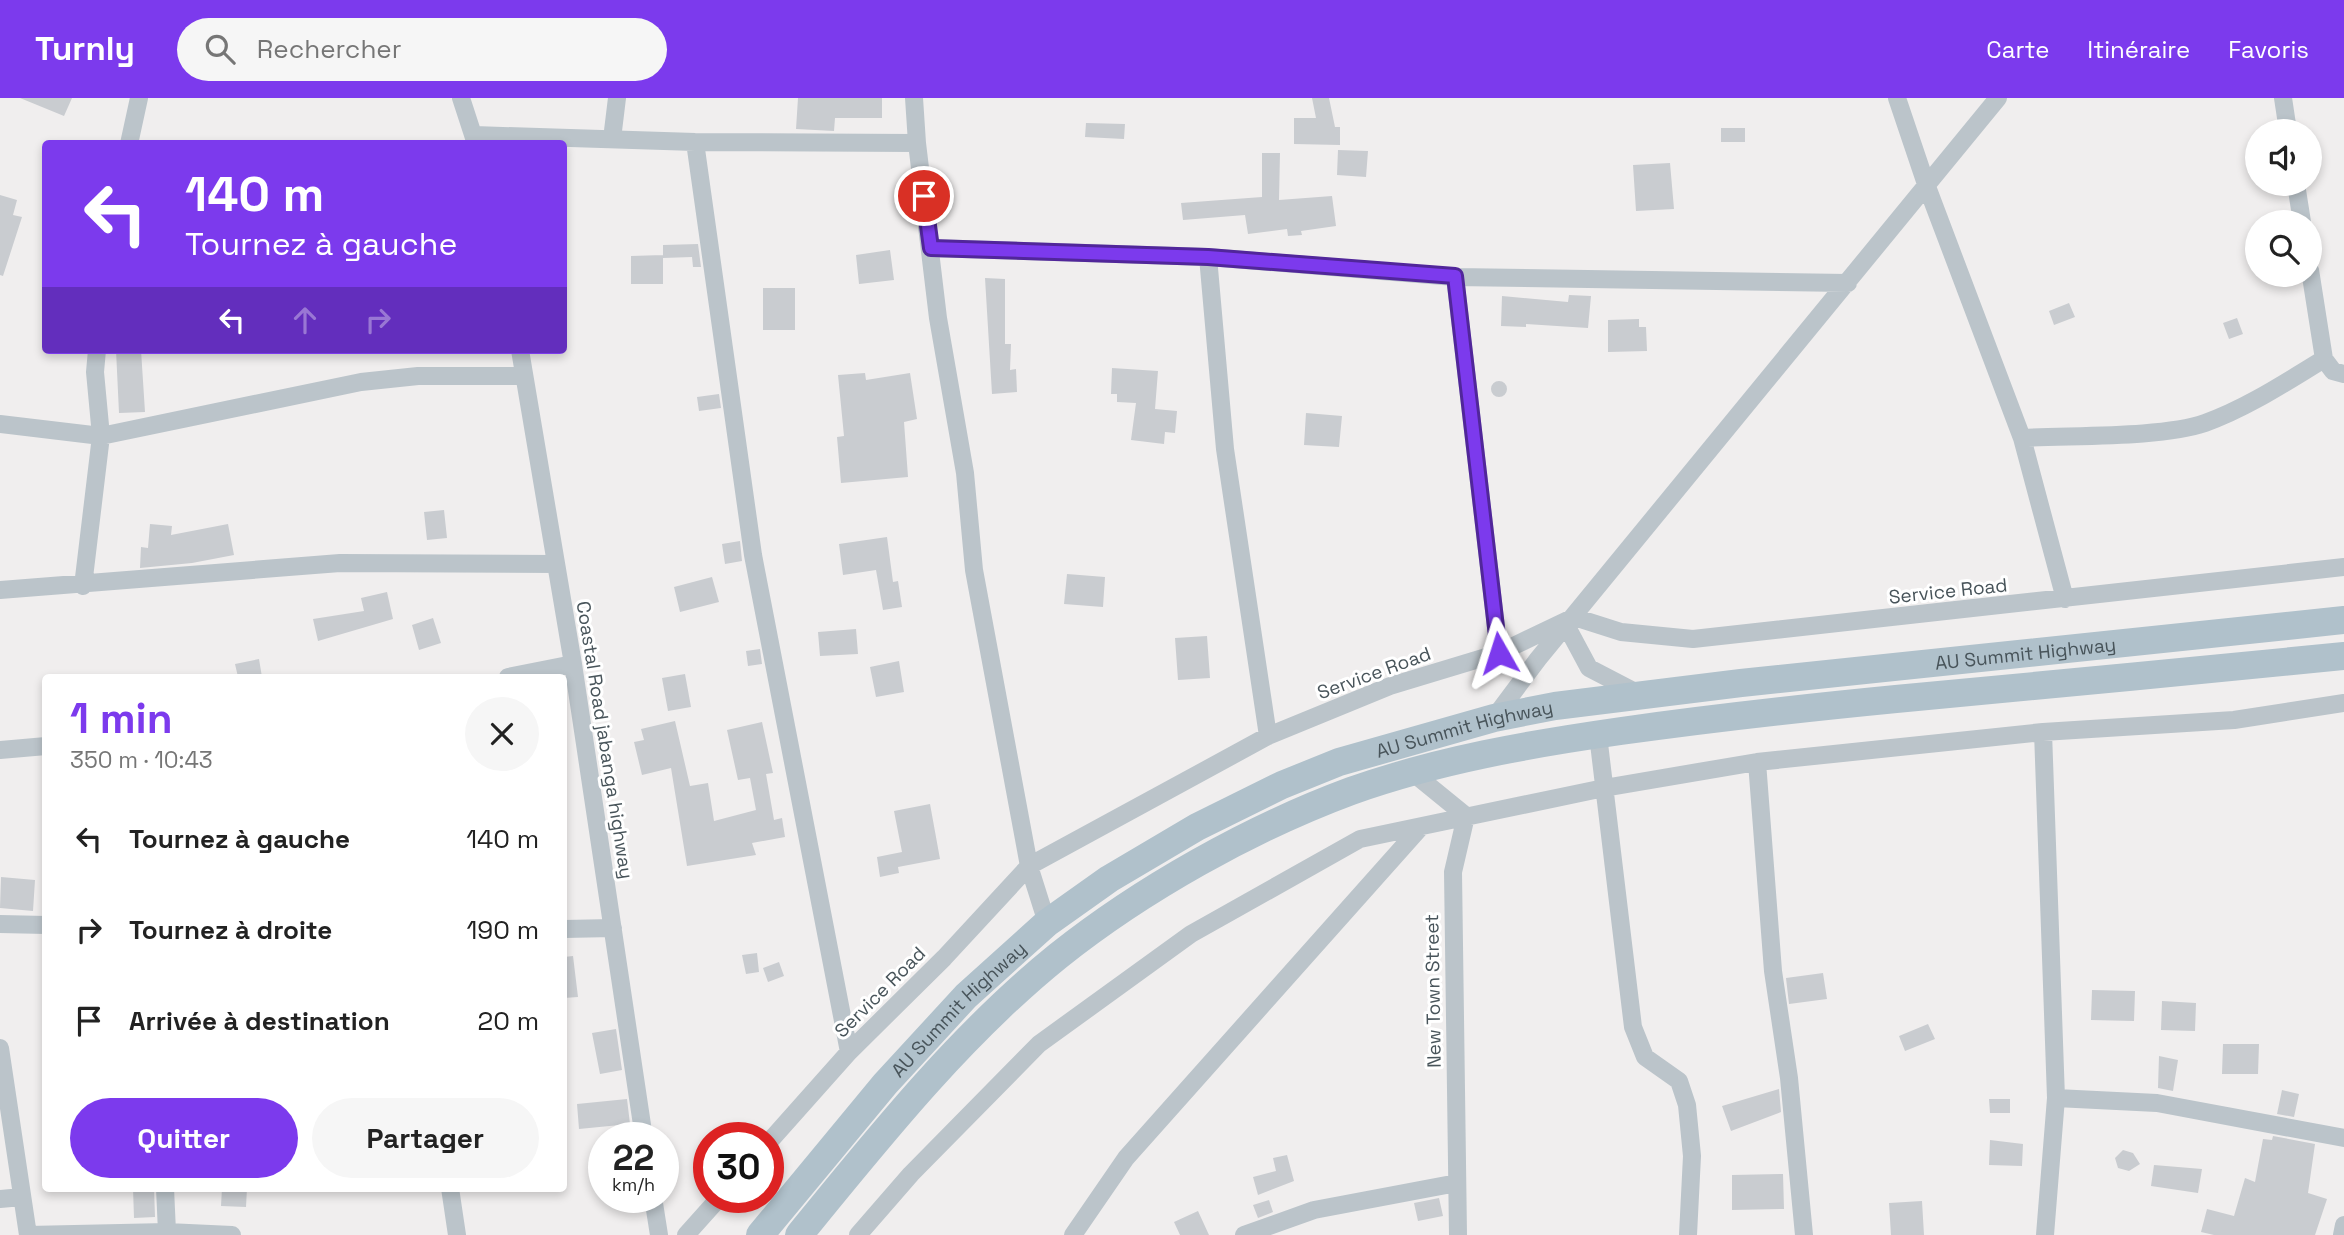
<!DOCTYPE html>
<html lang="fr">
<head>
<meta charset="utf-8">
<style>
  :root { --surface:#fff; --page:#f6f6f6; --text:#222; --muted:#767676; --accent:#7c3aed }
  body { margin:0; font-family:"Space Grotesk",sans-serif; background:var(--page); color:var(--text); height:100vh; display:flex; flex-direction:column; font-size:26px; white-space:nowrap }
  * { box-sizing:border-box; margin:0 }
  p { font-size:23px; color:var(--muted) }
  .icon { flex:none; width:38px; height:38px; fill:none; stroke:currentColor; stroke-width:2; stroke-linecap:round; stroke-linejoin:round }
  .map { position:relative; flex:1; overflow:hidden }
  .sheet { position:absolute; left:42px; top:576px; width:525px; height:518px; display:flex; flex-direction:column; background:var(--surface); border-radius:7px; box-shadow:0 4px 10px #0003 }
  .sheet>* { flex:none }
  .guide { position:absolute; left:42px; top:42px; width:525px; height:214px; border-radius:7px; box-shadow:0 4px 10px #0003; background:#7c3aed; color:#fff; overflow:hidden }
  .fabs { position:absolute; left:2245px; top:21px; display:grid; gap:14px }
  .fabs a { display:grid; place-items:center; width:77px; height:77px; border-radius:50%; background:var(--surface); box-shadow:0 4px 10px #0003; font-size:35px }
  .speed { position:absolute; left:588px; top:1024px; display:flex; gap:14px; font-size:35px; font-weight:700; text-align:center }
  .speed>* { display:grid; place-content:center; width:91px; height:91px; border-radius:50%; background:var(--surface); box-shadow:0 4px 10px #0003; line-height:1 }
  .speed small { font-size:18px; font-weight:400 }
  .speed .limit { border:10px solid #d22; background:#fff; color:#111 }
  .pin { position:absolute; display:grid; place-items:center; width:60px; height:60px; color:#fff; margin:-30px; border:4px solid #fff; border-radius:50%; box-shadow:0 2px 7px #0007 }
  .me { position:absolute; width:77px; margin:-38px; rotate:354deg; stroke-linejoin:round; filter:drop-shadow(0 0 5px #0008) }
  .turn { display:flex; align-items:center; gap:24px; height:147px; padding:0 28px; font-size:32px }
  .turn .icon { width:91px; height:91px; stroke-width:2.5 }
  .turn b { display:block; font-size:49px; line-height:60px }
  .lanes { display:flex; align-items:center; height:66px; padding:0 28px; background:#0003; justify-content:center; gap:35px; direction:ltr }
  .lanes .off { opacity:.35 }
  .round { display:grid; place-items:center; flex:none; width:74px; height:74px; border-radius:37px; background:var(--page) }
  .head { display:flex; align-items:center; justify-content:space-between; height:119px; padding:0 28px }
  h1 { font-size:42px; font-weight:800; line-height:52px; color:var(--accent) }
  .cta { display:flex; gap:14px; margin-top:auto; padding:14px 28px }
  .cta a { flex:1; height:80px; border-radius:42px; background:var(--accent); color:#fff; font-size:28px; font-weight:800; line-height:80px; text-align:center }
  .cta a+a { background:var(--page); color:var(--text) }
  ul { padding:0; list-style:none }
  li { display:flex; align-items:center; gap:21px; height:91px; padding:0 28px }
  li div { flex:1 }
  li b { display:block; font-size:26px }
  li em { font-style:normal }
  header { display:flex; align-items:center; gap:42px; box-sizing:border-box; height:98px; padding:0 35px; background:var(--accent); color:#fff }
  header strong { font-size:33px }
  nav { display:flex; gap:38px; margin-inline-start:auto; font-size:24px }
  .search { width:490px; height:63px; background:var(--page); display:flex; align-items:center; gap:18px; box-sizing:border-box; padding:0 24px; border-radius:38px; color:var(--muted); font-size:26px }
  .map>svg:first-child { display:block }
  .building { fill:#c9ccd0 }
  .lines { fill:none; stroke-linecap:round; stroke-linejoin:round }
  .street { stroke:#bbc4ca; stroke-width:18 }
  .primary { stroke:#b0c1cb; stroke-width:28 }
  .route-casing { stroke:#51269a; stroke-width:18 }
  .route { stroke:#7c3aed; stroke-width:12 }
  .labels { text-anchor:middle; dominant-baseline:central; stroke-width:6; stroke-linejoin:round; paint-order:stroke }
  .street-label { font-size:19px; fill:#48545a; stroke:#fff }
</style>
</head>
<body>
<header>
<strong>Turnly</strong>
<div class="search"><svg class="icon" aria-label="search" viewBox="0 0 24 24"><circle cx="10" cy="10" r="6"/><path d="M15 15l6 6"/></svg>Rechercher</div>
<nav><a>Carte</a><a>Itinéraire</a><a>Favoris</a></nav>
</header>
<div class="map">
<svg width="2344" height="1137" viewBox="0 0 2344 1137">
  <rect width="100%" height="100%" fill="#f0eeee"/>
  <path class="building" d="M 20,0 L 72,0 L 64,18 Z
    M 798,0 L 882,0 L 882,20 L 835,20 L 834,33 L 796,31 Z
    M 1312,0 L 1329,0 L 1335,29 L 1340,29 L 1340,47 L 1294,46 L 1294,20 L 1316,20 Z
    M 1086,25 L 1125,26 L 1124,41 L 1085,39 Z
    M 1721,30 L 1745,30 L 1745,44 L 1721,44 Z
    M 1338,52 L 1368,53 L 1366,79 L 1337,77 Z
    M 1262,55 L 1280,55 L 1279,102 L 1332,98 L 1336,128 L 1301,133 L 1302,137 L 1288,138 L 1287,131 L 1248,136 L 1245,117 L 1183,122 L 1181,105 L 1262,99 Z
    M 1670,65 L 1674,111 L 1636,113 L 1633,67 Z
    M 0,97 L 17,102 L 13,117 L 22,119 L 3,178 L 0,177 Z
    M 698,146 L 701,169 L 693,169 L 692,159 L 663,160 L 663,147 Z
    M 890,152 L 894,182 L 859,186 L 856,157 Z
    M 663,157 L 663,186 L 631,186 L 631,158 Z
    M 985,180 L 1005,181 L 1005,246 L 1011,246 L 1010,272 L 1016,271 L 1017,294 L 992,296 Z
    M 763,190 L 795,190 L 795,232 L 763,232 Z
    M 1569,197 L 1591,198 L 1588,230 L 1526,226 L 1526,229 L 1501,228 L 1502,198 L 1568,204 Z
    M 2069,205 L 2075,219 L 2054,227 L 2049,213 Z
    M 2237,220 L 2243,236 L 2229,241 L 2223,225 Z
    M 1639,221 L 1639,229 L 1646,229 L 1647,253 L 1608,254 L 1608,222 Z
    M 116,252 L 141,252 L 145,314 L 119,315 Z
    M 1112,270 L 1158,273 L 1155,311 L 1177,313 L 1175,335 L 1165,334 L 1164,346 L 1131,342 L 1136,305 L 1117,304 L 1117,296 L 1111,296 Z
    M 865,275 L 866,282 L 910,275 L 917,321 L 904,324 L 908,379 L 841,385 L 837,339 L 844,338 L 838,277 Z
    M1491 291a8 8 0 1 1 16 0a8 8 0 1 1-16 0Z
    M 719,296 L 721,310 L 699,313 L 697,299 Z
    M 1306,315 L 1342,318 L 1339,349 L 1304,347 Z
    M 444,412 L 447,440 L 427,442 L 424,414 Z
    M 150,426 L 172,428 L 171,437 L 228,426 L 234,457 L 192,465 L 140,470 L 141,449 L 148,450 Z
    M 887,439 L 893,484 L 898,483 L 902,509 L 883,512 L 876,472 L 843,477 L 839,446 Z
    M 740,443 L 742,463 L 725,466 L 722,446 Z
    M 1067,476 L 1105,479 L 1103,509 L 1064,506 Z
    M 712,479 L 719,504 L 680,514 L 674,489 Z
    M 387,494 L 393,521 L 318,543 L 313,521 L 364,513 L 361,500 Z
    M 433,520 L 441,545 L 419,552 L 412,527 Z
    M 856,531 L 858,556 L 820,558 L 818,534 Z
    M 1207,538 L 1210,580 L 1178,582 L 1175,540 Z
    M 760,551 L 762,566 L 748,568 L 746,553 Z
    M 259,561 L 262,579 L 238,579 L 235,566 Z
    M 899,563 L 904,594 L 876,599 L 870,569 Z
    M 685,576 L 691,609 L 668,613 L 662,580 Z
    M 675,623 L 690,688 L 708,685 L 714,723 L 756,712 L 750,680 L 738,682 L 727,632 L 762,624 L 773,675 L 766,676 L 774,722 L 782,720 L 785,739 L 752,745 L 756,757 L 687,768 L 671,670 L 642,677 L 634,644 L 644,642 L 641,631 Z
    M 930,706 L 940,761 L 898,769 L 899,775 L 880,779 L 877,759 L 902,754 L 894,713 Z
    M 1,779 L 35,782 L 33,813 L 0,810 Z
    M 757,855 L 759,874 L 746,876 L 742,857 Z
    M 573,858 L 578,899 L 564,900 L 564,859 Z
    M 779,864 L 784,878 L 768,884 L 763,870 Z
    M 1823,875 L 1827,901 L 1789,906 L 1786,880 Z
    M 2092,892 L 2135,893 L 2134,923 L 2091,922 Z
    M 2162,903 L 2196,905 L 2195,933 L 2161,932 Z
    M 1928,926 L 1935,941 L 1905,953 L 1899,938 Z
    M 616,931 L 622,972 L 600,976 L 592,935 Z
    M 2223,946 L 2259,946 L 2258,976 L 2222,976 Z
    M 2159,958 L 2178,962 L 2173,993 L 2158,990 Z
    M 1779,991 L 1781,1014 L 1731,1033 L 1722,1008 Z
    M 2282,992 L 2299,996 L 2294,1019 L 2277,1016 Z
    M 627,1001 L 630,1026 L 579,1031 L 577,1006 Z
    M 1989,1001 L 2010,1001 L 2010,1015 L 1990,1015 Z
    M 2273,1038 L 2315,1046 L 2308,1095 L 2327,1101 L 2315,1137 L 2214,1137 L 2201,1134 L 2207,1111 L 2234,1118 L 2245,1080 L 2255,1084 L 2263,1041 L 2272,1042 Z
    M 1990,1042 L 2023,1046 L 2022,1068 L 1989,1067 Z
    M 2123,1052 L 2133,1055 L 2140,1066 L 2129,1073 L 2118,1070 L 2115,1060 Z
    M 1287,1057 L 1294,1083 L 1258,1097 L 1253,1079 L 1276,1073 L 1273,1060 Z
    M 2154,1067 L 2202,1071 L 2198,1095 L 2151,1088 Z
    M 1783,1076 L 1784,1111 L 1732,1112 L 1732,1077 Z
    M 133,1090 L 154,1090 L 155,1119 L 134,1120 Z
    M 222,1090 L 247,1090 L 246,1109 L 221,1108 Z
    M 1439,1100 L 1443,1118 L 1418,1123 L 1414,1105 Z
    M 1269,1102 L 1273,1114 L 1258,1120 L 1253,1107 Z
    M 1922,1103 L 1924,1137 L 1891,1137 L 1889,1105 Z
    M 1198,1113 L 1209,1137 L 1180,1137 L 1174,1124 Z"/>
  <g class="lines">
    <path class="street" d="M 461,0 L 476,46
      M 914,0 L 917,45 L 938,220 L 965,375 L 974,472 L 1029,768 L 1047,825
      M 1897,0 L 1926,86 L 2022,340 L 2065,501
      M 2283,0 L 2288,33
      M 474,37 L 695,44 L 917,45
      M 612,41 L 617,0
      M 695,44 L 753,457 L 849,954
      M 129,46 L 139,0
      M 2296,86 L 2302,124
      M 931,150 L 1208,159 L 1455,179 L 1848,185
      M 1208,159 L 1225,351 L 1268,638
      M 2310,172 L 2324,261 L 2333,273 L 2344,276
      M 1455,179 L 1499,555
      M 520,252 L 573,566 L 644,1040
      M 0,326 L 101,338 L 361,284 L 418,278 L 524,278
      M 2022,340 C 2071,337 2162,340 2205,325 C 2247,310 2286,284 2324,261
      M 83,488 L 101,338 L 95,274 L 97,252
      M 0,492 L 340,465 L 556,466
      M 1567,529 L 1589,570 L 1639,596
      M 508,579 L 573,566
      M 1494,620 L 1538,561 L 1998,0
      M 2043,634 L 2056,1000 L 2045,1137
      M 1598,637 L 1633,929 L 1645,959 L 1679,983 L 1687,1007 L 1692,1058 L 1688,1137
      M 0,652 L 46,648
      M 1757,664 L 1773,873 L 1789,980 L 1804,1137
      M 1412,674 L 1466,718 L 1453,774 L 1458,1137
      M 0,826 L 46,827
      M 564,831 L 613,830
      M 0,950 L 28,1137
      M 2056,1000 L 2157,1005 L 2344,1040
      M 768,1045 L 849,954 L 944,860 L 1029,768 L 1268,638 L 1390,588 L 1499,555 L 1574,519 L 1621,534 L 1693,541 L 2344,469
      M 165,1090 L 167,1134
      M 450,1090 L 457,1137
      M 653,1099 L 659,1137
      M 0,1101 L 22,1099
      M 28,1137 L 167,1134 L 232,1137
      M 686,1137 L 720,1099
      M 858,1137 L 911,1076 L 1039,946 L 1191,836 L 1360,741 L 1604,690 L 1757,664 L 2043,634 L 2234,622 L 2344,605
      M 1073,1137 L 1126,1060 L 1419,731
      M 1244,1137 L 1314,1112 L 1457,1085
      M 2342,1137 L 2344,1127"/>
    <g class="primary">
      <path id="s1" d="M 760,1137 L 885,986 L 966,898 L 1047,825 L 1109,781 L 1197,729 L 1282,687 L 1339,664 L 1494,620 L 1555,608 L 1741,585 L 2344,522"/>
      <path d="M 799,1137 C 878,1040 960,937 1058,858 C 1142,791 1251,730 1351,693 C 1438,662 1530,646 1621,633 C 1713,620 1804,610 1896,601 C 2045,587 2195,573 2344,558"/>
    </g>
  </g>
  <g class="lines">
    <defs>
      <path id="route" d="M 924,98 L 931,150 L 1208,159 L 1455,178 L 1499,555"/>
    </defs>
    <use href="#route" class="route-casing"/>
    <use href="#route" class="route"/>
  </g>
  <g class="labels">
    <g class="street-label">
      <text transform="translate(1948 493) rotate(-6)">Service Road</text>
      <text stroke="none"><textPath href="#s1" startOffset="1456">AU Summit Highway</textPath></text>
      <text transform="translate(1374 575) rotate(-20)">Service Road</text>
      <text stroke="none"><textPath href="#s1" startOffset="889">AU Summit Highway</textPath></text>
      <text transform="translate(605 642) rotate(81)">Coastal Road jabanga highway</text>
      <text transform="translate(1433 893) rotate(-91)">New Town Street</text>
      <text transform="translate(880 894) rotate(-45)">Service Road</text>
      <text stroke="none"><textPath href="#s1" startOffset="301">AU Summit Highway</textPath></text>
    </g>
  </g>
</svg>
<div class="fabs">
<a><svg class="icon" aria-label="sound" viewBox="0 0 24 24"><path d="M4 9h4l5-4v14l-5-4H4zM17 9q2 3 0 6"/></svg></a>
<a><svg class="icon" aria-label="search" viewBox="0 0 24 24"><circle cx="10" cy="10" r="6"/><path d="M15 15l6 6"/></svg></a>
</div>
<div class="speed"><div>22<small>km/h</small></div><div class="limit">30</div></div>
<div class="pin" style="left:924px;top:98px;background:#d93025"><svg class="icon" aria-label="arrive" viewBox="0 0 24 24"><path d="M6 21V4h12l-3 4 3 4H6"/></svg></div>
<svg class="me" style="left:1499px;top:555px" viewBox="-20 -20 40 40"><path d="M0-17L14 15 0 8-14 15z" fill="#7c3aed" stroke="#fff" stroke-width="4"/></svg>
<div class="guide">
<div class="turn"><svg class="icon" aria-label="left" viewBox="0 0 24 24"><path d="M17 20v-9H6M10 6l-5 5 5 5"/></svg><div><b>140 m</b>Tournez à gauche</div></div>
<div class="lanes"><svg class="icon" aria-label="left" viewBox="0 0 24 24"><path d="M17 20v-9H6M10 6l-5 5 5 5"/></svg><svg class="icon off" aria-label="ahead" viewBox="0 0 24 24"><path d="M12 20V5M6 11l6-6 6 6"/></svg><svg class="icon off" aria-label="right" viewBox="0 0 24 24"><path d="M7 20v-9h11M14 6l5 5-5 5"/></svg></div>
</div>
<section class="sheet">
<div class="head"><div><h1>1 min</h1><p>350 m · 10:43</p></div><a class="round"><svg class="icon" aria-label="close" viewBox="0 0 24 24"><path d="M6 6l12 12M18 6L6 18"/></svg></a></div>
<ul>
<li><svg class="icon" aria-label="left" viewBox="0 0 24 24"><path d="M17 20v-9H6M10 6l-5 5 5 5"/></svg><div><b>Tournez à gauche</b></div><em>140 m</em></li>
<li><svg class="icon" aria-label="right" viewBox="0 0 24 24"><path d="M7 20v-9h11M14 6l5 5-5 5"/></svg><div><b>Tournez à droite</b></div><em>190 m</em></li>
<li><svg class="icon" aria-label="arrive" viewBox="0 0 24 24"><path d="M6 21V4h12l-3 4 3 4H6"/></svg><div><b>Arrivée à destination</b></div><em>20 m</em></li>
</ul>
<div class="cta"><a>Quitter</a><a>Partager</a></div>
</section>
</div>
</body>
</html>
